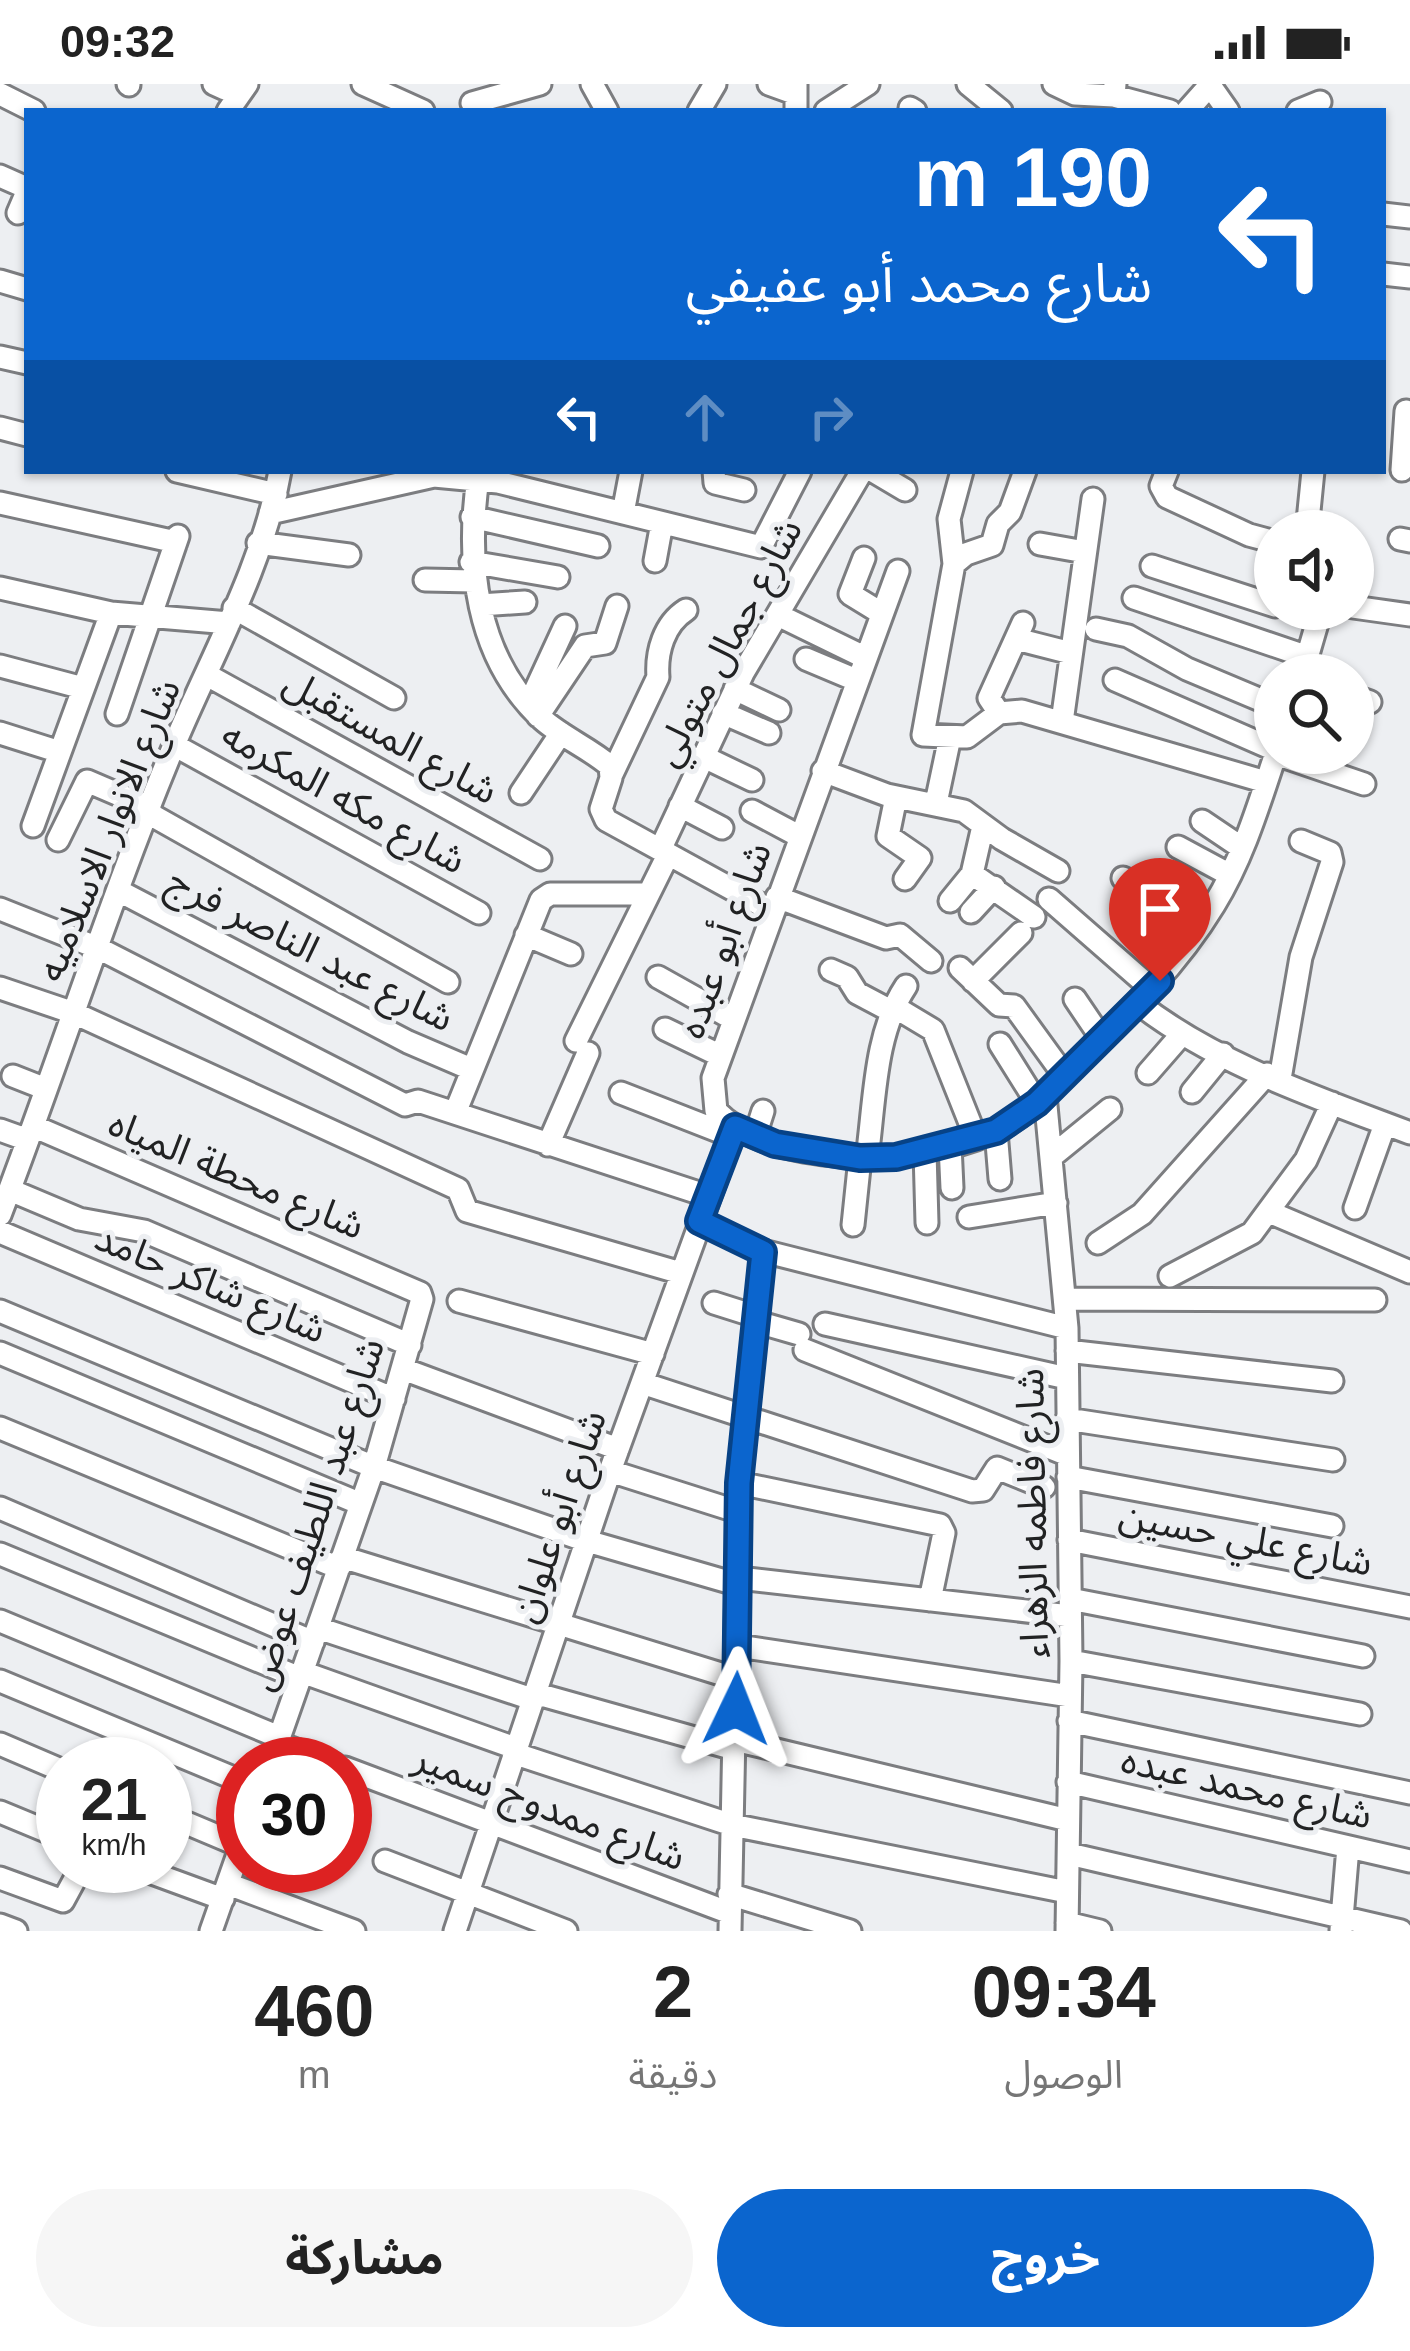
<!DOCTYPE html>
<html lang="ar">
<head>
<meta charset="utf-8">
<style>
  :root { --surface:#fff; --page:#f6f6f6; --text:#222; --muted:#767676; --accent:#0b65ce }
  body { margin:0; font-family:Helvetica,"Noto Sans Arabic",sans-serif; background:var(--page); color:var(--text); direction:rtl; height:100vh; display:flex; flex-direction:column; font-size:45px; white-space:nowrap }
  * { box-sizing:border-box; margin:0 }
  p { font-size:39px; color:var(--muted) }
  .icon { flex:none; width:66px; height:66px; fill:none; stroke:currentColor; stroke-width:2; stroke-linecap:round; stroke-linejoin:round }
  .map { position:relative; height:1847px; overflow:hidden; direction:ltr }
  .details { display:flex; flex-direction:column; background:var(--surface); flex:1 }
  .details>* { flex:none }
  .banner { position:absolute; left:24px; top:24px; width:1362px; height:366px; border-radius:0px; box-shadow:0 3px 9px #0004; direction:rtl; background:#0b65ce; color:#fff; overflow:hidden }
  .tools { position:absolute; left:1254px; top:426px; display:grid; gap:24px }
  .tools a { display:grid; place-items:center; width:120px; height:120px; border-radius:50%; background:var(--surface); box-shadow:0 3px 9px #0004; font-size:60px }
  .speed { position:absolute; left:36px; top:1653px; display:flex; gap:24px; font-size:60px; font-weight:700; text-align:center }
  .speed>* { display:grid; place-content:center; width:156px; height:156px; border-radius:50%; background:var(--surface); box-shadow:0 3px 9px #0004; line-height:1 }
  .speed small { font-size:30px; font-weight:400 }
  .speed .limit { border:18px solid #d22; background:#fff; color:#111 }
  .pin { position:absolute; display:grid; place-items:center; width:102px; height:102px; color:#fff; margin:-123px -51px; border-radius:50% 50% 50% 0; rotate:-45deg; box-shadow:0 0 12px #0007 }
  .pin .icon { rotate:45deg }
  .me { position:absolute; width:132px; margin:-66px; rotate:2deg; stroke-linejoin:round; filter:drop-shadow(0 0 9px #0008) }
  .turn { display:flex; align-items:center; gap:42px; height:252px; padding:0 36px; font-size:54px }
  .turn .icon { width:156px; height:156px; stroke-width:2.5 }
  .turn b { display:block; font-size:84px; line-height:102px }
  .lanes { display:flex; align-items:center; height:114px; padding:0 36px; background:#0003; justify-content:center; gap:60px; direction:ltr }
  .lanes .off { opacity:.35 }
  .eta { display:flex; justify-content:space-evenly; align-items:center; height:204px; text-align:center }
  .eta b { font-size:72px; font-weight:700; line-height:84px }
  .button { display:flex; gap:24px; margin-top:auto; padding:24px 36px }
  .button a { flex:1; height:138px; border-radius:72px; background:var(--accent); color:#fff; font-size:48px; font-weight:700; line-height:138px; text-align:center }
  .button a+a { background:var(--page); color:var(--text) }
  .status { display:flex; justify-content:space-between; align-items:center; height:84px; padding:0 60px; background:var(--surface); direction:ltr }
  .status svg { height:33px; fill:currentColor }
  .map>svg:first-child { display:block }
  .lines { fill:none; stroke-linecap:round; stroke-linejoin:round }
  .minor-casing { stroke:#7c7d80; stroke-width:27 }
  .minor { stroke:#fff; stroke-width:21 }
  .route-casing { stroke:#074286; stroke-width:30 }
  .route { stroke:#0b65ce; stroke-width:21 }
  .labels { text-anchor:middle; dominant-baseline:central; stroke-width:10; stroke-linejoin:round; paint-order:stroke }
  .street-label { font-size:39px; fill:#212223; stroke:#edeff2 }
</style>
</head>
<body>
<div class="status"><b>09:32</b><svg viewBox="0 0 49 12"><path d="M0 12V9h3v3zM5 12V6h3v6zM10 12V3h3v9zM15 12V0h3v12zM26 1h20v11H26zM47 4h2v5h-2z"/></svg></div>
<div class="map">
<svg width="1410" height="1847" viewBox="0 0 1410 1847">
  <rect width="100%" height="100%" fill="#edeff2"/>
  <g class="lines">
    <defs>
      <path id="minor" d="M 128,0 L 129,1
        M 214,0 L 225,5
        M 363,0 L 423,27
        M 592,0 L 607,27
        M 769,0 L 794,9
        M 968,0 L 1001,27
        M 1054,0 L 1075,10 L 1114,12
        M 1115,0 L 1114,12 L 1170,27
        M 1209,0 L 1228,27
        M 0,10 L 34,27
        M 472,19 L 540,0
        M 910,24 L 915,27
        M 228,27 L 247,0
        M 699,27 L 715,0
        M 796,27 L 796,0
        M 826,27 L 868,0
        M 1187,27 L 1211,0
        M 1298,27 L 1320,18
        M 0,92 L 27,104
        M 18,129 L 27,108
        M 1383,130 L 1410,133
        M 1383,190 L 1410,193
        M 0,197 L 27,205
        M 0,273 L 27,279
        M 0,344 L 27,351
        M 1402,386 L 1406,327
        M 177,387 L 276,410
        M 714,387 L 715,399 L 744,406
        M 873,387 L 905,406
        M 1025,387 L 1010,428 L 998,440 L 992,461 L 966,470 L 954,480 L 923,651 L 967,653 L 999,629 L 1022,627 L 1266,698
        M 1167,387 L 1161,402 L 1167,413 L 1249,451 L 1275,458
        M 478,394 C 466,478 475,573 542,635 C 562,653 589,664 610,682 L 611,694 L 601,725 L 606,736 L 772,827
        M 0,419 L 176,458
        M 270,429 L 434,392 L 498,398 L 761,463 L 800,387
        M 623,429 L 631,387
        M 472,433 L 598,462
        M 1307,447 L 1313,387
        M 1400,455 L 1410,457
        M 258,459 L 349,471
        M 1040,460 L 1085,468
        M 864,474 L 850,510 L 881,529
        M 655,477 L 662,439
        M 471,478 L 558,493
        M 954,480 L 949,435 L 962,387
        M 1152,482 L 1275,522
        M 898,487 L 713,994 L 716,1027 C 749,1060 799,1068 842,1072 C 891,1077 949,1068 994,1048 C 1027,1033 1052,1003 1077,978 C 1128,929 1177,882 1214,821 C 1243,774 1259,720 1276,669
        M 425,496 L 474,497
        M 0,504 L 111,529 L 229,539
        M 1134,514 L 1308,573
        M 480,521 L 525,518
        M 1353,523 L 1410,531
        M 234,524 L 394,614
        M 778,531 L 864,573
        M 1096,545 L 1128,552 L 1187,585 L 1275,622
        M 1016,555 L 1071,569
        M 806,575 L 856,596
        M 0,582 L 83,604
        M 207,591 L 540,775
        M 1302,591 L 1318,536 L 1310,525
        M 1115,596 L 1275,666
        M 735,605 L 779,626
        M 1353,612 L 1370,618
        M 529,620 L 565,542
        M 723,629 L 769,649
        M 999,629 L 989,614 L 1023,539
        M 117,630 L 178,452
        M 538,632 L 585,562 L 605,559 L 617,522
        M 1062,638 L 1093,415
        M 0,649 L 60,668
        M 174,661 L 479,829
        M 1276,670 L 1364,700
        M 702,672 L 752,696
        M 823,687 L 887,711 L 964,727 L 1002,755 L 1058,787
        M 612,690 L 658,593 C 656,568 664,540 686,526
        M 521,709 L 561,649
        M 896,713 L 888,752 L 920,774 L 905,795
        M 936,719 L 950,653
        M 680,722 L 722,744
        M 752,727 L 799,752
        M 148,729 L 448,898
        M 1202,737 L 1242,764
        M 33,742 L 111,529
        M 58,756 L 87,697 L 150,724
        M 1178,763 L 1230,791
        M 660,766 L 743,589 L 862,387
        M 972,790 L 1034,833
        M 1123,794 L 1158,816 L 1175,806 L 1182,808 L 1208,830
        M 119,807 L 408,958 L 471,985
        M 777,813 L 886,854 L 900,851 L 931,877
        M 1049,815 L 1152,905
        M 950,817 L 972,790 L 983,742
        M 0,825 L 98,864 L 405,1021 L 418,1017 L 708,1112
        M 971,828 L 994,803
        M 526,851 L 571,870
        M 960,884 L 999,921 L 1014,922 L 1064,991
        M 831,886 L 847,893 L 857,909 L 891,927
        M 658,893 L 733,935
        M 973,897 L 1021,849
        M 0,904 L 74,929 L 458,1105 L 467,1127 L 681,1189
        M 1075,915 L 1102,955
        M 1138,919 C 1216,980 1318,1014 1410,1049
        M 893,922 L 933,946 L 976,1054
        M 665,945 L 721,972
        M 576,957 L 668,771
        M 1000,960 L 1037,1019
        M 1148,989 L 1182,950
        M 13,992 L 46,1005
        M 1280,995 L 1301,873 L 1332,778 L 1330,769 L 1301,757
        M 1192,1008 L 1223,970
        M 621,1009 L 731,1052
        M 1045,1011 L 1067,1244 L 1071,1577 L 1067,1847
        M 455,1029 L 541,816 L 550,810 L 648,810
        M 33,1042 L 420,1209 L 422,1215 L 374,1383 L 270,1680
        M 0,1046 L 28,1056
        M 996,1047 L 1000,1095
        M 755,1052 L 763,1027
        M 548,1061 L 588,969
        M 950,1061 L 952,1104
        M 925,1067 L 927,1139
        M 1051,1073 L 1110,1025
        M 867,1074 C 875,1017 874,950 906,902
        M 10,1106 L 79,1135 L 144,1147 L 410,1261
        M 1355,1124 L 1385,1040
        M 1269,1128 L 1410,1188
        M 0,1131 C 60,975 110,814 175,659 C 212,571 263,482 280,387
        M 969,1133 L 1056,1119
        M 699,1137 L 763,1167 L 1067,1244
        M 853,1141 L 860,1074
        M 0,1148 L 394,1315
        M 1098,1159 L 1142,1130 L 1267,990
        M 1170,1192 L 1252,1149 L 1306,1076 L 1332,1019
        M 1066,1215 L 1375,1216
        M 459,1217 L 653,1270
        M 714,1219 L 755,1232
        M 0,1227 L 374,1383 L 587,1457 L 739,1501
        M 754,1237 L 799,1250
        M 825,1240 L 1067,1294
        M 805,1266 L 1068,1371
        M 1067,1267 L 1332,1297
        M 0,1269 L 361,1420
        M 403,1285 L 618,1365
        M 642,1299 L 972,1407 L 983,1406 L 997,1384 L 1044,1403
        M 1067,1335 L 1333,1376
        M 0,1344 L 339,1484
        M 610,1387 L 739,1428
        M 1068,1393 L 1332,1442
        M 739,1399 L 940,1441 L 944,1449 L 930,1516
        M 0,1424 L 313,1558
        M 1069,1456 L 1410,1523
        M 0,1470 L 300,1594
        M 342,1473 L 737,1595
        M 739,1494 L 1070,1532
        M 1070,1515 L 1363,1572
        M 0,1537 L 279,1653
        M 318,1544 L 532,1615
        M 738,1562 L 1070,1612
        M 1071,1577 L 1360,1630
        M 302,1588 L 515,1664
        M 0,1597 L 243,1698
        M 534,1609 L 734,1665
        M 1069,1637 L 1410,1709
        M 735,1656 L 1068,1736
        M 277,1659 L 334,1680
        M 0,1660 L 63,1687
        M 513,1669 L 732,1741 L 1067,1808
        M 345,1684 L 730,1829
        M 1068,1698 L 1410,1777
        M 0,1728 L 63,1754
        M 165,1730 L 241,1762
        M 1069,1770 L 1401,1847
        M 385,1777 L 566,1847
        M 133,1782 L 223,1815
        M 0,1794 L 63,1817 L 82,1782
        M 228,1800 L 354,1847
        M 729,1810 L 850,1847
        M 1067,1839 L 1100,1847
        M 0,1841 L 16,1847
        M 1341,1846 L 1348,1763
        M 211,1847 L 243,1756
        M 455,1847 L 610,1387 L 735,1043
        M 730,1847 L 739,1399 L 763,1167"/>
    </defs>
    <use href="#minor" class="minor-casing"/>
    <use href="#minor" class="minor"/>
  </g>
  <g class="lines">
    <defs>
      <path id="route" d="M 736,1625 L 739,1399 L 763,1168 L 699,1137 L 735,1043 L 775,1060 L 860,1074 L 896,1073 L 996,1047 L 1037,1019 L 1160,897"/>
    </defs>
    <use href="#route" class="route-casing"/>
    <use href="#route" class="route"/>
  </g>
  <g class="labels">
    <g class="street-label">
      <text transform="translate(727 558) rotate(-62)">شارع جمال متولي</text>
      <text transform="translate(391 652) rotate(29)">شارع المستقبل</text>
      <text transform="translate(344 713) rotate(29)">شارع مكه المكرمه</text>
      <text transform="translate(108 746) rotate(-68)">شارع الانوار الاسلاميه</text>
      <text transform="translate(724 856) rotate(-70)">شارع أبو عبده</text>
      <text transform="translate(311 865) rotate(27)">شارع عبد الناصر فرج</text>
      <text transform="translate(237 1090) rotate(23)">شارع محطة المياه</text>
      <text transform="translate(211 1199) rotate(23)">شارع شاكر حامد</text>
      <text transform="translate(1032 1429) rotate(-91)">شارع فاطمه الزهراء</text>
      <text transform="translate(315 1430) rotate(-72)">شارع عبد اللطيف عوض</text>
      <text transform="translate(558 1432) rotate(-71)">شارع أبو علوان</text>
      <text transform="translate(1246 1454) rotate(11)">شارع علي حسين</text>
      <text transform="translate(1247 1703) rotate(13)">شارع محمد عبده</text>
      <text transform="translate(550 1723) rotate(21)">شارع ممدوح سمير</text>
    </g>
  </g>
</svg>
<div class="tools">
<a><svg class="icon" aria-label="sound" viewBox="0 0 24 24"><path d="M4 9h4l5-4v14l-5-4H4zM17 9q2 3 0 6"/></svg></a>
<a><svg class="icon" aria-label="search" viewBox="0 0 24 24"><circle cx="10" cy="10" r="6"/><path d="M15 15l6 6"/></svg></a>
</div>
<div class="speed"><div>21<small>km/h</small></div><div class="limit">30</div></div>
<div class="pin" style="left:1160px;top:897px;background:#d93025"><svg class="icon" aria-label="arrive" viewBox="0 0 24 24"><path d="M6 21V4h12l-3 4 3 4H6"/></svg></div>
<svg class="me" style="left:736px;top:1625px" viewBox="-20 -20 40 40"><path d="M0-17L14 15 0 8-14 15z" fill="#0b65ce" stroke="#fff" stroke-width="4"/></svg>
<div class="banner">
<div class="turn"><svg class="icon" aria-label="left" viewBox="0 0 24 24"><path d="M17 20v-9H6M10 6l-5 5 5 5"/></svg><div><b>190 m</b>شارع محمد أبو عفيفي</div></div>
<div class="lanes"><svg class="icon" aria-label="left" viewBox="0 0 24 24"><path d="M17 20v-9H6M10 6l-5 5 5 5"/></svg><svg class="icon off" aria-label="ahead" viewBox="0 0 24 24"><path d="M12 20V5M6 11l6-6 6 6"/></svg><svg class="icon off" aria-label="right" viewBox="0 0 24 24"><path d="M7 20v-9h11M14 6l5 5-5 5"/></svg></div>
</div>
</div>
<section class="details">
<div class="eta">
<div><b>09:34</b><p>الوصول</p></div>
<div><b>2</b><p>دقيقة</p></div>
<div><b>460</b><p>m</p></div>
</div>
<div class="button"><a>خروج</a><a>مشاركة</a></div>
</section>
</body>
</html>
